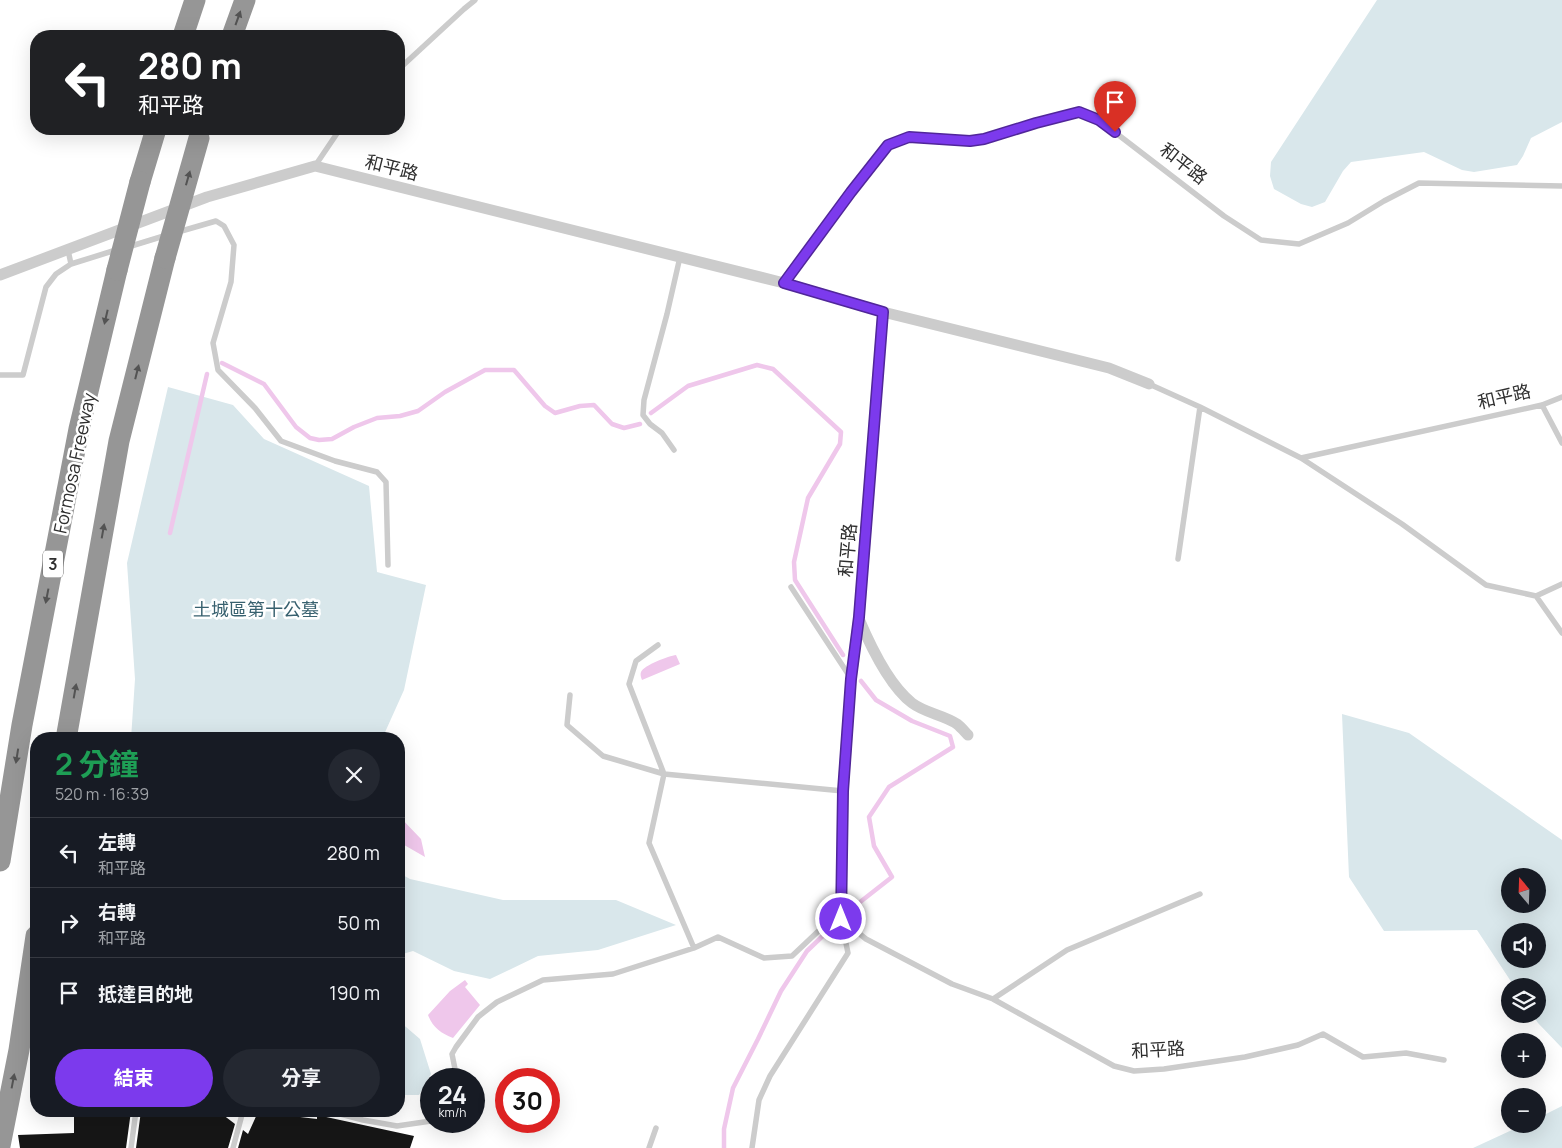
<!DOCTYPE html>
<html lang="zh-TW">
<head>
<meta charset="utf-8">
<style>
  :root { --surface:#171b24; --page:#242831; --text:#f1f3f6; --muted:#9ea1a6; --line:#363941; --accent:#7c3aed }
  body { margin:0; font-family:Manrope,"Noto Sans TC",sans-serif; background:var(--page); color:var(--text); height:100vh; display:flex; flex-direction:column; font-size:19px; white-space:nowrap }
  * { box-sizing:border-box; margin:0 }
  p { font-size:16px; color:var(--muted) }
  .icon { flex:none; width:28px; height:28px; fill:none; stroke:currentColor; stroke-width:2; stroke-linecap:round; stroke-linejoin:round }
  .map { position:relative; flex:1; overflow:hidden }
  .panel { position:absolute; left:30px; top:732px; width:375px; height:385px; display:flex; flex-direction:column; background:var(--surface); border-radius:20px; box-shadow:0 5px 20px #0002 }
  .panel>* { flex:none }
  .hud { position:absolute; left:30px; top:30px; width:375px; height:105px; border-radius:20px; box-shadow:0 5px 20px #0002; background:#202124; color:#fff; overflow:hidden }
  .needle { width:32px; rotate:341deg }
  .controls { position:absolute; left:1501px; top:868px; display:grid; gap:10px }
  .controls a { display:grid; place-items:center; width:45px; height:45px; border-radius:50%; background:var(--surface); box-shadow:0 5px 20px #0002; font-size:25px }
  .speed { position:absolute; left:420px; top:1068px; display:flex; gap:10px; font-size:25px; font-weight:700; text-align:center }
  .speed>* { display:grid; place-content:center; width:65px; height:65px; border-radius:50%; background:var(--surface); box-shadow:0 5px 20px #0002; line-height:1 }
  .speed small { font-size:12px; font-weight:400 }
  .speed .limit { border:8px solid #d22; background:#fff; color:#111 }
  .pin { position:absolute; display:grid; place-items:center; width:42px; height:42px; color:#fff; margin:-51px -21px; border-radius:50% 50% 50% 0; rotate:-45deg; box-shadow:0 0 5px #0007 }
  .pin .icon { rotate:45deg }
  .me { position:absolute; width:55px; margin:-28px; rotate:0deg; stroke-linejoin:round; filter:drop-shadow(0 0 4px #0008) }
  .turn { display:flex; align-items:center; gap:18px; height:105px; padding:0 25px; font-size:22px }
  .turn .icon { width:65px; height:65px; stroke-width:2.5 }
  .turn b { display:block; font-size:35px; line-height:42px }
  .round { display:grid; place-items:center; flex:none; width:52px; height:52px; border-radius:26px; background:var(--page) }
  .summary { display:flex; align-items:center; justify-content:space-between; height:85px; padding:0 25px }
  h1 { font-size:30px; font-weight:700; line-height:38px; color:#1e9e55 }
  .action { display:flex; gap:10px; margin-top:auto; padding:10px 25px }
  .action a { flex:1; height:58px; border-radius:30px; background:var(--accent); color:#fff; font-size:20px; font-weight:700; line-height:58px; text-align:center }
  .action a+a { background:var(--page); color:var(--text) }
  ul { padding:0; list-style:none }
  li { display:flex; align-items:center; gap:15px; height:70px; padding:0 25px; border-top:1px solid var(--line) }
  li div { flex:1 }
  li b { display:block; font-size:19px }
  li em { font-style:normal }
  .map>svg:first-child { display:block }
  .green { fill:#d9e7eb; fill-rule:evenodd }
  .water { fill:#efc7eb }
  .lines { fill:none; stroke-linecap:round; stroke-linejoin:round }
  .stream { stroke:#efc7eb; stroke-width:4.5 }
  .building { fill:#161616 }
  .lane { stroke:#ccc; stroke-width:5.5 }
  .street { stroke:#ccc; stroke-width:11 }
  .highway { stroke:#969696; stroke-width:21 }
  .highway-bridge { stroke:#969696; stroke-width:21 }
  .oneway { fill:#535353 }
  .route-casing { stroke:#51269a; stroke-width:12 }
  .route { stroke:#7c3aed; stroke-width:9 }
  .labels { text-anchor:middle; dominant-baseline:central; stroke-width:5; stroke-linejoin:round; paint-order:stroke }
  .shield { fill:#fff; stroke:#6d6d6d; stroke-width:1 }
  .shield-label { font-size:16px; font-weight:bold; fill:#2f2f2f }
  .street-label { font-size:18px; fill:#2f2f2f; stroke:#fff }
  .park-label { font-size:18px; fill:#38616f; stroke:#fff }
</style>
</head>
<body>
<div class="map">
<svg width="1562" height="1148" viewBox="0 0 1562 1148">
  <rect width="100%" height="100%" fill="#fff"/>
  <path class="green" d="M 1377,0 L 1562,0 L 1562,122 L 1531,138 L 1523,156 L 1517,165 L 1474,172 L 1462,170 L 1424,152 L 1351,162 L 1343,171 L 1325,202 L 1312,207 L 1301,204 L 1274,189 L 1270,176 L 1271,162 Z
    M 168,387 L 233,405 L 264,439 L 369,486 L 377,572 L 426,585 L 404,690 L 382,739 L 131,739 L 135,679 L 127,563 Z
    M 1342,714 L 1409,733 L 1562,840 L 1562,1048 L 1538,1023 L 1532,1014 L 1538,1014 L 1538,986 L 1514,986 L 1477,930 L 1384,931 L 1349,877 ZM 1538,876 L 1538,904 L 1510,904 L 1510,876 ZM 1510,931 L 1538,931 L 1538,959 L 1510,959 Z
    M 399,873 L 410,879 L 503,900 L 616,900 L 676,925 L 598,950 L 538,956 L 490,979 L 454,971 L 413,951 L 399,955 Z
    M 399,1021 L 420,1039 L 431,1074 L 419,1095 L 399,1095 Z
    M 1562,1106 L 1562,1148 L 1473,1148 L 1525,1124 L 1538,1124 L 1538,1118 Z"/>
  <path class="water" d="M 676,655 L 680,664 L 642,680 C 641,677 640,675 641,672 C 644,665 669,656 676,655 Z
    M 399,816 L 421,839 L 425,857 L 399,842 Z
    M 465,980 L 468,984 L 465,987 L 480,1005 L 453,1038 C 441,1033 433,1028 428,1015 L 450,991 Z"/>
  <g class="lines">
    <path class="stream" d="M 222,363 L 264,384 L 296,427 L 310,438 L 319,440 L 332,439 L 354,427 L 377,418 L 400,416 L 418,411 L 445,392 L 485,370 L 514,370 L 545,406 L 555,413 L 580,406 L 594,405 L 612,424 L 624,428 L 640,424
      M 651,413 L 688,386 L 757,365 L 773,369 L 841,432 L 840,444 L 808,498 L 794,562 L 795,580 L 843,655
      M 170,533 L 207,374
      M 855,906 L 892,877 L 874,846 L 869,817 L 889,787 L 953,747 L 950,736 L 912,721 L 876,700 L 861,681
      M 724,1148 L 724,1129 L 733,1088 L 758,1039 L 781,991 L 807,951 L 830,929"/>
  </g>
  <path class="building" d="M 74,1111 L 131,1111 L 126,1148 L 20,1148 L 18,1135 L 74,1133 Z
    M 141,1111 L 218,1111 L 235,1124 L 228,1148 L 136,1148 Z
    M 258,1112 L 317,1119 L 317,1115 L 414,1136 L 410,1148 L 238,1148 L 243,1130 L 248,1134 Z"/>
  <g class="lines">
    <path class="lane" d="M 399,69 L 464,9 L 475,0
      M 315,166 L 340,129
      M 178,232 L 216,221 L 224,226 L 234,245 L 231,282 L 213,343 L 218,370 L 255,408 L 281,441 L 335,461 L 377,472 L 386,482 L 388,565
      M 128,247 L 167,235
      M 71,264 L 116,250
      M 784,283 L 851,192 L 888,145 L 909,137 L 970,141 L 984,139 L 1036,123 L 1079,112 L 1099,120 L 1224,216 L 1261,240 L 1299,244 L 1348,223 L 1384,201 L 1419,183 L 1562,186
      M 0,375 L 23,375 L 46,287 L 56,274 L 71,264 L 68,250
      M 1149,384 L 1200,407 L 1301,458 L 1542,405 L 1562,397
      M 1542,405 L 1562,443
      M 674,450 L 662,433 L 650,424 L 643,415 L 644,400 L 667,314 L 680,257
      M 1301,458 L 1402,524 L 1486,585 L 1536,596 L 1562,584
      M 1178,559 L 1200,407
      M 791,587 L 850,677
      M 1536,596 L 1562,633
      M 658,645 L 636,661 L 629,684 L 664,774 L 843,791
      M 570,695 L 567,725 L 603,756 L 664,774 L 649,843 L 694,948 L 718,937 L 764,958 L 792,956 L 828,922 L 841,919
      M 841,919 L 866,939 L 952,984 L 993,999 L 1114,1066 L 1134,1071 L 1164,1069 L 1245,1057 L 1298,1045 L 1323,1034 L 1363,1057 L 1406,1053 L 1444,1060
      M 993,999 L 1067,950 L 1200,894
      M 457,1079 L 452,1054 L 456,1047 L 478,1017 L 497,1002 L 543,980 L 613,974 L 694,948
      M 329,1111 L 363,1120 L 397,1126 L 431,1121
      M 131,1148 L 136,1111
      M 233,1148 L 243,1111
      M 649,1148 L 656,1128
      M 752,1148 L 759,1100 L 770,1076 L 848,953 L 841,919"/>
    <path class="street" d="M 0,275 L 207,197 L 315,166 L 784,283 L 883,312 L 1109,368 L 1149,384
      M 859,619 C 870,645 890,686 912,703 C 925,713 944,715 957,724 C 961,727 965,732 968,735
      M 841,919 L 843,791 L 851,679 L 859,617 L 883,312"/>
    <path class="highway" d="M 183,36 L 195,0
      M 232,36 L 245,0
      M 140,182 L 156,129
      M 66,739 L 119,441 L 165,258
      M 0,861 L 22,725 L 79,429 L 117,270
      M 0,1146 L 19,1050 L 36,936"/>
    <path class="highway-bridge" d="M 165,258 L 199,138
      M 117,270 L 140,182"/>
  </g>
  <defs><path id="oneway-solid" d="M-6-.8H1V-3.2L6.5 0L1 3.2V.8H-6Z" transform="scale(1.25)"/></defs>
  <g class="oneway">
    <use href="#oneway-solid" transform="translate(238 18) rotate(-70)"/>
    <use href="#oneway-solid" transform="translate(188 178) rotate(-74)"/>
    <use href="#oneway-solid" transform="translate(106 317) rotate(103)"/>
    <use href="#oneway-solid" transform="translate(137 372) rotate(-76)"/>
    <use href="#oneway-solid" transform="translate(103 531) rotate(-80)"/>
    <use href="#oneway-solid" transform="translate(47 596) rotate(101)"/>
    <use href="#oneway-solid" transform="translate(75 691) rotate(-80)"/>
    <use href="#oneway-solid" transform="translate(17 756) rotate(99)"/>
    <use href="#oneway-solid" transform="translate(13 1081) rotate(-79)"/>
  </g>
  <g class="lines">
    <defs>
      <path id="route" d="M 841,919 L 843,791 L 851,679 L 859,617 L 883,312 L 784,283 L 851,192 L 888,145 L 909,137 L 970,141 L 984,139 L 1036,123 L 1079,112 L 1099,120 L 1115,132"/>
    </defs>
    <use href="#route" class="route-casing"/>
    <use href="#route" class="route"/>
  </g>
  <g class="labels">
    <rect class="shield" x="43" y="550.5" width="20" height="27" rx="4"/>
    <g class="shield-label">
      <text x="53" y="564">3</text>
    </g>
    <g class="street-label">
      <text transform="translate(1184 163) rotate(38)">和平路</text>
      <text transform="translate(392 167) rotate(14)">和平路</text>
      <text transform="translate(1504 396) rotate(-13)">和平路</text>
      <text transform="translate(74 463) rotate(-78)">Formosa Freeway</text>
      <text transform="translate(847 550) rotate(-85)">和平路</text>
      <text transform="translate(1158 1049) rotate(-3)">和平路</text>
    </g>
    <g class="park-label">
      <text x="256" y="609">土城區第十公墓</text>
    </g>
  </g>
</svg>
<div class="controls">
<a><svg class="needle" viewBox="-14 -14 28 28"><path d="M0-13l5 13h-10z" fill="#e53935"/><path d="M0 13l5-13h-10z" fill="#9ea1a6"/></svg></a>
<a><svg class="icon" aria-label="sound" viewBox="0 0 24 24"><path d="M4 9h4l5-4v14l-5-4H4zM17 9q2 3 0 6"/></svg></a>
<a><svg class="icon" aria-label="layers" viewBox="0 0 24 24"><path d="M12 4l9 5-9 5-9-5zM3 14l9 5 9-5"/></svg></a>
<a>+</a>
<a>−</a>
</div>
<div class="speed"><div>24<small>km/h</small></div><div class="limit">30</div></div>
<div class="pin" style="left:1115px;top:132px;background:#d93025"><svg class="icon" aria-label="arrive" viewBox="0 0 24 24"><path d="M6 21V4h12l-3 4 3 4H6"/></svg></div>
<svg class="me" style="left:841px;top:919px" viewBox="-20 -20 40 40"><circle r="17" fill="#7c3aed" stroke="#fff" stroke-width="3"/><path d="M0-11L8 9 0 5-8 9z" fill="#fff"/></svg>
<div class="hud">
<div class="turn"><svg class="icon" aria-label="left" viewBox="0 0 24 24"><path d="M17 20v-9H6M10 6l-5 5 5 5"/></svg><div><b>280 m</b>和平路</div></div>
</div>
<section class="panel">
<div class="summary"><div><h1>2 分鐘</h1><p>520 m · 16:39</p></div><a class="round"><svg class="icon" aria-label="close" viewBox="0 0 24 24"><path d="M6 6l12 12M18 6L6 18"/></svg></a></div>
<ul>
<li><svg class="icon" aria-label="left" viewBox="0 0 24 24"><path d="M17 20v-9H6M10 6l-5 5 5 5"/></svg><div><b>左轉</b><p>和平路</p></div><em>280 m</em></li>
<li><svg class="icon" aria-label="right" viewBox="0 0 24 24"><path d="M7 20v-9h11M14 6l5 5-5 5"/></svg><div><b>右轉</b><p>和平路</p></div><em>50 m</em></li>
<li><svg class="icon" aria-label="arrive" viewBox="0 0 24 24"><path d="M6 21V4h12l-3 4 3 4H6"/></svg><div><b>抵達目的地</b></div><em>190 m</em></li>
</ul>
<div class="action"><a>結束</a><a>分享</a></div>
</section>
</div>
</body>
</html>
